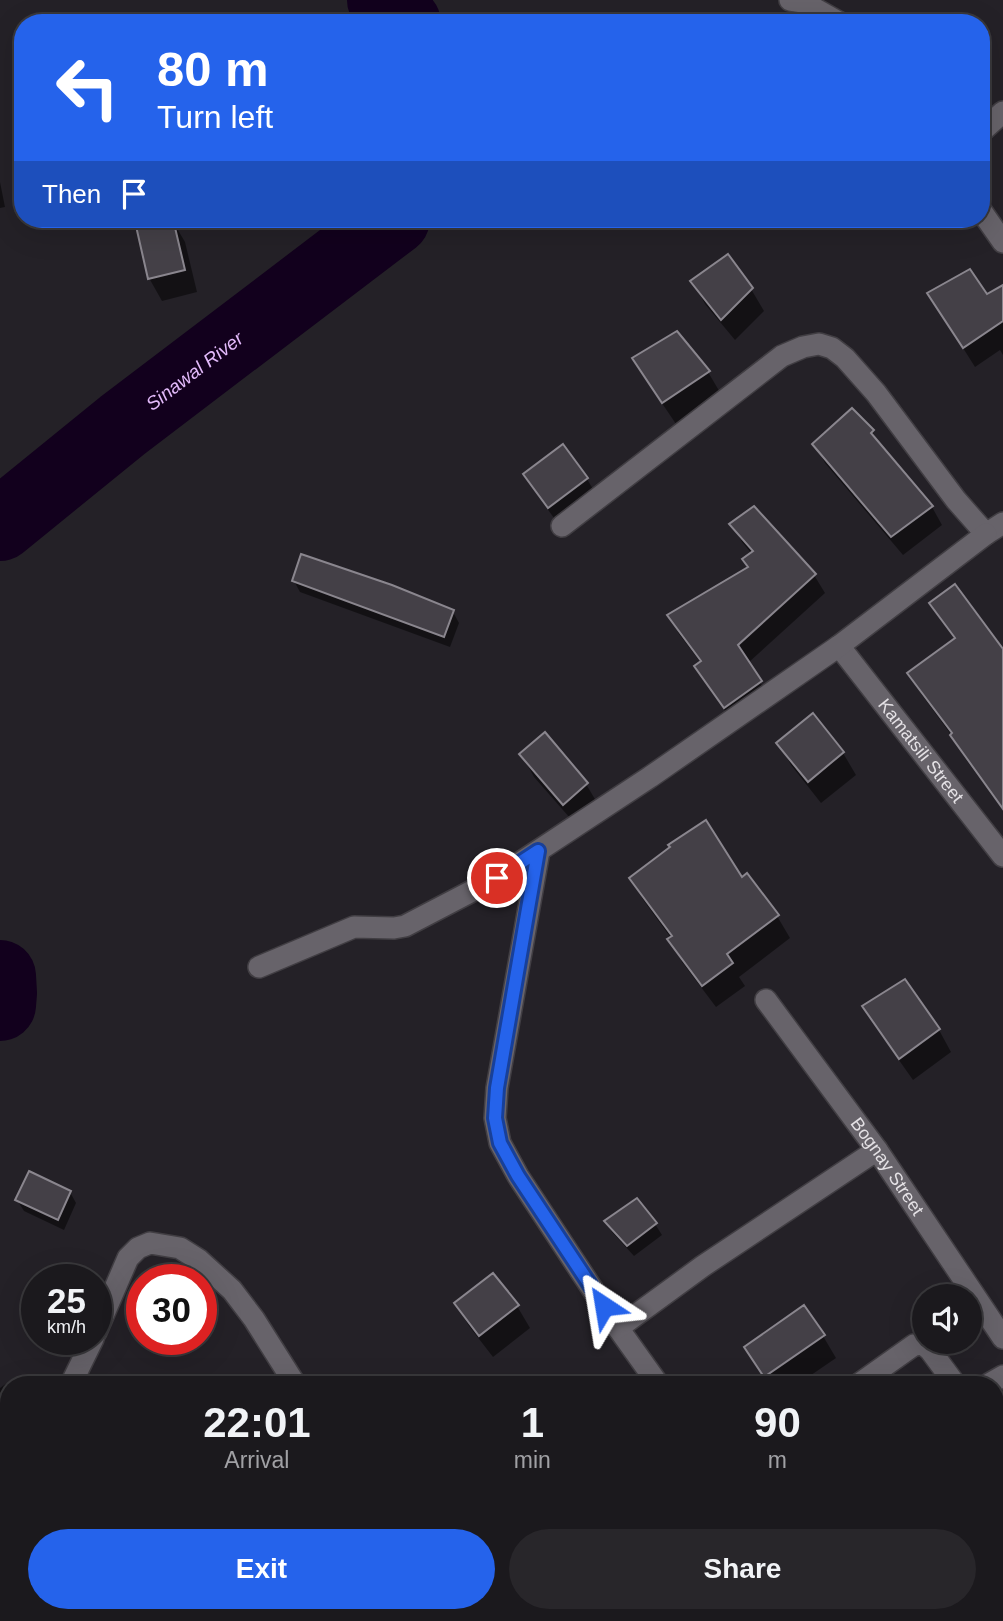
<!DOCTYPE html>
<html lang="en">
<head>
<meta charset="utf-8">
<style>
  :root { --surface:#1b191d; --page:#28262a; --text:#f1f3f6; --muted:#a0a0a4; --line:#39383b; --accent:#2563eb }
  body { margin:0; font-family:Arial,sans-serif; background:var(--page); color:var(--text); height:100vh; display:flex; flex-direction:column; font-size:26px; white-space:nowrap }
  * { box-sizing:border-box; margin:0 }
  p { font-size:23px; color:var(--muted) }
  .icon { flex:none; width:38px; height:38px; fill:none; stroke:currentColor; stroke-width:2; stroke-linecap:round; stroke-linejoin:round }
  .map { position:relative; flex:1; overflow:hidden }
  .details { position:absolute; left:0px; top:1376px; width:1004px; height:247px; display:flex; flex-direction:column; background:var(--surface); border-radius:28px 28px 0 0; box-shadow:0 7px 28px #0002,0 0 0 2px var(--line) }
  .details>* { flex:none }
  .hud { position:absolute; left:14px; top:14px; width:976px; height:214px; border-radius:28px; box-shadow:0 7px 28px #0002,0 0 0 2px var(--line); background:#2563eb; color:#fff; overflow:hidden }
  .fabs { position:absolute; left:912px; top:1284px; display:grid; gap:14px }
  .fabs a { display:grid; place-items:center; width:70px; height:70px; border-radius:50%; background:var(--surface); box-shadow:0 7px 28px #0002,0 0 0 2px var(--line); font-size:35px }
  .speed { position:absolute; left:21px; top:1264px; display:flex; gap:14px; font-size:35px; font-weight:700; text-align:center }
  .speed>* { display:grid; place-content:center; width:91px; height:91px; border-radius:50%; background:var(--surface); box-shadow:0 7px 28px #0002,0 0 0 2px var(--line); line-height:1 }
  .speed small { font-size:18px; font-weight:400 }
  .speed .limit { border:10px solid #d22; background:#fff; color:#111 }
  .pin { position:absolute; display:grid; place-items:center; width:60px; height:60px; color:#fff; margin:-30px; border:4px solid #fff; border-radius:50%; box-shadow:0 2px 7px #0007 }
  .me { position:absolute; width:77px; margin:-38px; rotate:327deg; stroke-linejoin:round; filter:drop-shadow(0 0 5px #0008) }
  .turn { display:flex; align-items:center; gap:24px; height:147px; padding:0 28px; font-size:32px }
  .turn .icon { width:91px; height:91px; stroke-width:2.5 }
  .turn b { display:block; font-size:49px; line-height:60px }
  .then { display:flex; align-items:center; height:66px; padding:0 28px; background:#0003; gap:14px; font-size:26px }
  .eta { display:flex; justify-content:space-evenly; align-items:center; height:119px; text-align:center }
  .eta b { font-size:42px; font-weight:600; line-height:49px }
  .action { display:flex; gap:14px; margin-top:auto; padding:14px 28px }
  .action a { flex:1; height:80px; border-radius:42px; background:var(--accent); color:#fff; font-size:28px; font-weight:600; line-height:80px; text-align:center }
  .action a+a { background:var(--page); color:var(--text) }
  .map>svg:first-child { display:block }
  .shadow { fill:#0007 }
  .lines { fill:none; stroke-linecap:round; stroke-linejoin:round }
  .river { stroke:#12001d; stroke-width:72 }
  .building { fill:#444047; stroke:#8a868e; stroke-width:2 }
  .street-casing { stroke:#413e43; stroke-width:24 }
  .street { stroke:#67636a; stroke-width:21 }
  .route-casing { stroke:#184099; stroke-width:18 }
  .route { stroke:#2563eb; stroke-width:12 }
  .labels { text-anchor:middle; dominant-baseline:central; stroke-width:5; stroke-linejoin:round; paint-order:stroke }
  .street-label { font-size:18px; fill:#e4e1e5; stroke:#242127 }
  .water-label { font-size:19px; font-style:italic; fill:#e2b9fa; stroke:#242127 }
</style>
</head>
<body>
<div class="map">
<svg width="1003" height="1621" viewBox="0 0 1003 1621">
  <rect width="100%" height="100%" fill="#242127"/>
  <path class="shadow" d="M 0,182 L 5,207 L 0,208 Z
    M 172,220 L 185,242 L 197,292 L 162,301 L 149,278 Z
    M 693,282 L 751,289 L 764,311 L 735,340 L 705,304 Z
    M 987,296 L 1003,300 L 1003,355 L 1000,350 L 975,367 L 941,313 Z
    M 708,372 L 721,394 L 676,424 L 647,381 Z
    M 872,431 L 882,449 L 932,507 L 942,525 L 903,555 L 825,463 L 815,444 Z
    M 563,446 L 587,479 L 600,501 L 562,529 L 538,496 L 525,474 Z
    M 732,524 L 814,575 L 825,593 L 748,663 L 771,700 L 735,725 L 707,685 L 696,666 L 701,663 L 679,634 L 669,616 L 749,568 L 752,554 L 742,542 Z
    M 294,581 L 453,612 L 459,623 L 450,647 L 300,592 Z
    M 931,604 L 1003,652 L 1003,808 L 1002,809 L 965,758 L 952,736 L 922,695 L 909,673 L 955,640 Z
    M 779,743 L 843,753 L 856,775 L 821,803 L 791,765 Z
    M 522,755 L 586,784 L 599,806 L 577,826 L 534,777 Z
    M 631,879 L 742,879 L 777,916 L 790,938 L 739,977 L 745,986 L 716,1007 L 682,962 L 670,940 L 671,938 L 644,901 Z
    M 904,982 L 939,1030 L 951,1052 L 913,1080 L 877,1029 L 864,1007 Z
    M 70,1192 L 76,1203 L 64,1230 L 24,1211 L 17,1200 Z
    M 636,1200 L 655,1224 L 662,1235 L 634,1256 L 612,1232 L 606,1221 Z
    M 456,1304 L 517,1306 L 530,1328 L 493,1357 L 469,1326 Z
    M 823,1336 L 836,1358 L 798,1384 L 769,1384 L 746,1348 Z
    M 7,1383 L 9,1385 L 9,1445 L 2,1451 L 0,1449 L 0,1388 Z
    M 536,1614 L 629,1614 L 634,1621 L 538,1621 L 535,1615 Z
    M 667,1614 L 752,1614 L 756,1621 L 655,1621 Z
    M 862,1614 L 965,1614 L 956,1621 L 867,1621 Z"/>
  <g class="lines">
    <g class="river">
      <path d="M 383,0 L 405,23"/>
      <path id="s1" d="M 0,525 L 123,425 L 394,219"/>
      <path d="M 0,976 L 1,993 L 0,1005"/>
    </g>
  </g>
  <path class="building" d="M 170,219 L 173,219 L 185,270 L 148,279 L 136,226 Z
    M 728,254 L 753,288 L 721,320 L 690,281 Z
    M 970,269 L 987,294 L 1003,285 L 1003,321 L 963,348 L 927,293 Z
    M 677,331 L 710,371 L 662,403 L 632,358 Z
    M 852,408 L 874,430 L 871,433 L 933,506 L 891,537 L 812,444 Z
    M 563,444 L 588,478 L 548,508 L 523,474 Z
    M 754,506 L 816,574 L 738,645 L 762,681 L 724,708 L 694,666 L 701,661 L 667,615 L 748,567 L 742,559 L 753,551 L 729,524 Z
    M 301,554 L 392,585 L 454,610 L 444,637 L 292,581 Z
    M 955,584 L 1003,649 L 1003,809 L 950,735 L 952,733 L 907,673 L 955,638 L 929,603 Z
    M 813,713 L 844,752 L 808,782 L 776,743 Z
    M 545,732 L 588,783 L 563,805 L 519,754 Z
    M 706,820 L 742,877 L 747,873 L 779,915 L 727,954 L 733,963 L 702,986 L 667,939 L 672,936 L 629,878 L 670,847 L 668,845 Z
    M 905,979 L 940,1029 L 899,1059 L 862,1006 Z
    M 29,1171 L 71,1191 L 58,1220 L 15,1200 Z
    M 637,1198 L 657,1223 L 627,1246 L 604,1221 Z
    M 493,1273 L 519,1305 L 479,1336 L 454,1303 Z
    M 804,1305 L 825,1335 L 764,1377 L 744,1347 Z"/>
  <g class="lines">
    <defs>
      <g id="street">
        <path d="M 790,0 L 803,2 L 840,23"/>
        <path d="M 982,131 L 1003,112"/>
        <path d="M 982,212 L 1003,242"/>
        <path d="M 562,526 L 782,356 L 803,347 L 819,344 L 832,348 L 845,358 L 876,393 L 956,500 L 986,534 L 1003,523"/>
        <path id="s2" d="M 839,646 L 1003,856"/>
        <path d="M 539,851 L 497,1088 L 495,1118 L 500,1143 L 518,1176 L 618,1328 L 658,1384"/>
        <path d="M 259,967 L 354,927 L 394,928 L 405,926 L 497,878 L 650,777 L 839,646 L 986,534"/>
        <path id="s3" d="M 766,1000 L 877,1150 L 1003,1338"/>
        <path d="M 618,1328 L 703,1266 L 877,1150"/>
        <path d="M 96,1332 L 128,1258 L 138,1248 L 150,1243 L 180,1248 L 199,1260 L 232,1290 L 254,1319 L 295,1384"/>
        <path d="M 71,1384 L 93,1339"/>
        <path d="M 859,1384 L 914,1345 L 923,1344 L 930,1350 L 955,1384"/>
        <path d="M 989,1384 L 1003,1376"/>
        <path d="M 0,1463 L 9,1456"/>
        <path d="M 479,1614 L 485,1621"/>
        <path d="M 827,1614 L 833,1621"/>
      </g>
    </defs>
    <use href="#street" class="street-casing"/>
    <use href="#street" class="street"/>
  </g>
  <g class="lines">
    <defs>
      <path id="route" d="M 497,878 L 538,851 L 497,1088 L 495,1118 L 500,1143 L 518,1176 L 604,1306"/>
    </defs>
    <use href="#route" class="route-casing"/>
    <use href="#route" class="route"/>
  </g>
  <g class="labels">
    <g class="street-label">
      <text stroke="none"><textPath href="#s2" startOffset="133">Kamatsili Street</textPath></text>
      <text stroke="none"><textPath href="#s3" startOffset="206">Bognay Street</textPath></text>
    </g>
    <g class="water-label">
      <text stroke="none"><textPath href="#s1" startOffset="248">Sinawal River</textPath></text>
    </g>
  </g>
</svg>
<div class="fabs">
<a><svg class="icon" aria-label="sound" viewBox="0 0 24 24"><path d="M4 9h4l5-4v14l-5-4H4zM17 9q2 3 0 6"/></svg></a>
</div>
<div class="speed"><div>25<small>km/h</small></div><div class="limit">30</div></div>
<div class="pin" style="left:497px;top:878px;background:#d93025"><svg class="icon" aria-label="arrive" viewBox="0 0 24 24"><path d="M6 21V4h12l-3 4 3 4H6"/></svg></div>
<svg class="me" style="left:604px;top:1306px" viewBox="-20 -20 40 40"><path d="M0-17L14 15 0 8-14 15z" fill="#2563eb" stroke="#fff" stroke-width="4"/></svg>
<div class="hud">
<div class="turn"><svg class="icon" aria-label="left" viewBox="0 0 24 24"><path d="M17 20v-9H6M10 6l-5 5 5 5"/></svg><div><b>80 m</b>Turn left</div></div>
<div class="then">Then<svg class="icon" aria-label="arrive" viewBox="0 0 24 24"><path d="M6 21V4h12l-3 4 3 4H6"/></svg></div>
</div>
<section class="details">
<div class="eta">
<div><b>22:01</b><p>Arrival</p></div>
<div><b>1</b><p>min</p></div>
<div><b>90</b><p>m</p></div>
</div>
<div class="action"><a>Exit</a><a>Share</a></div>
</section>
</div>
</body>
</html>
